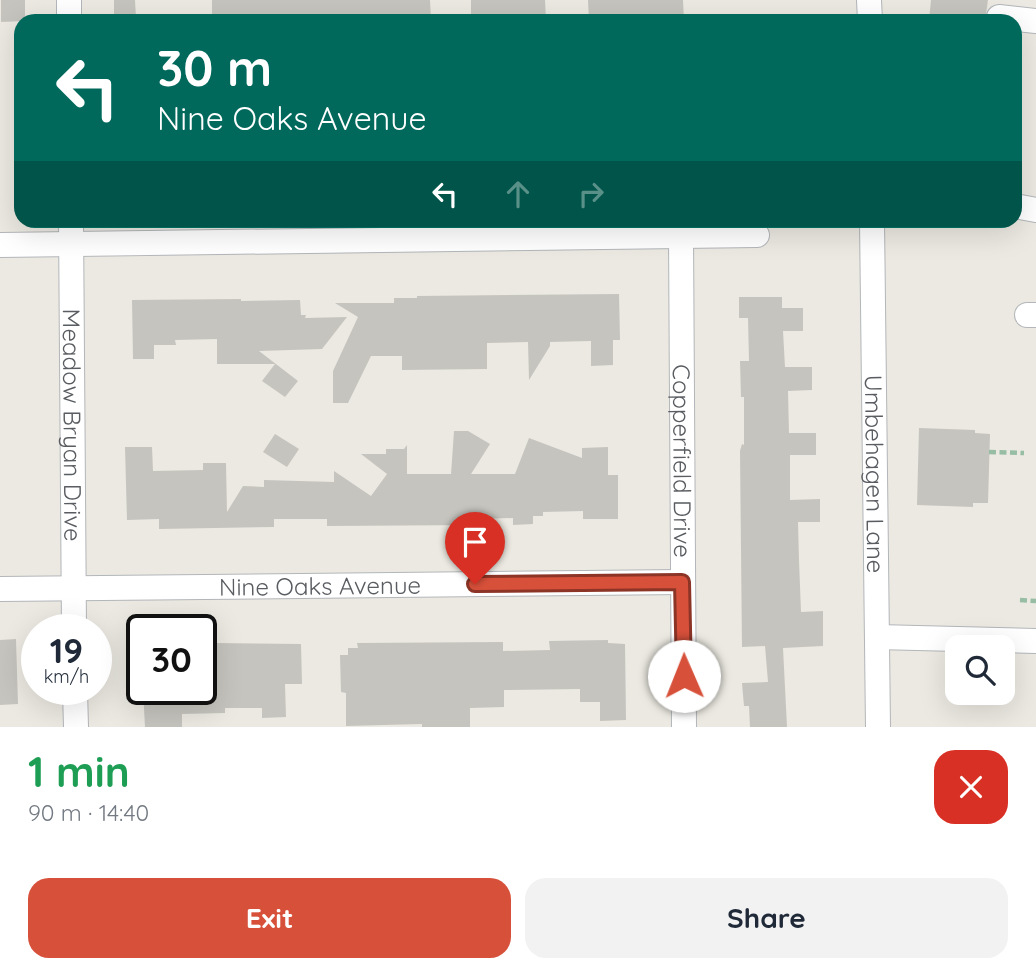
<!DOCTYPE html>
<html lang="en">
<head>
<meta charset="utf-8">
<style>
  :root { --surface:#fff; --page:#f2f2f3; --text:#1f2937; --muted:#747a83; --accent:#d7503a }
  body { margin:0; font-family:Quicksand,sans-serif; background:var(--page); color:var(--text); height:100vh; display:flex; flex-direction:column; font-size:26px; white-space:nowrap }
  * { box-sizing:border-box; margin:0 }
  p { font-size:23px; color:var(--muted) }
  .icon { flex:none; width:38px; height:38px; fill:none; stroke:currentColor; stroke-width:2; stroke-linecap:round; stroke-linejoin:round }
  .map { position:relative; height:727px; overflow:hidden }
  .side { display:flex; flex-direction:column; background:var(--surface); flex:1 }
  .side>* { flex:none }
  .hud { position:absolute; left:14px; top:14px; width:1008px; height:214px; border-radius:21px; box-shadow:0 7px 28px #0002; background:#00695c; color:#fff; overflow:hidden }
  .buttons { position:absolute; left:945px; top:635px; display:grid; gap:14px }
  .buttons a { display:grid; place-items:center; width:70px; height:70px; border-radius:14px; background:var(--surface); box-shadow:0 7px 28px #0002; font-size:35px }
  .speed { position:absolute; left:21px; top:614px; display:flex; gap:14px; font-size:35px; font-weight:700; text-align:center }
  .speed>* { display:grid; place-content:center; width:91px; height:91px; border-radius:50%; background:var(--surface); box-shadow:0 7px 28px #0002; line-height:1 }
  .speed small { font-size:18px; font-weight:400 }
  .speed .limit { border:4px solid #111; border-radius:10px; background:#fff; color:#111 }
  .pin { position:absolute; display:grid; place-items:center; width:60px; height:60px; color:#fff; margin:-72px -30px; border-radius:50% 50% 50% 0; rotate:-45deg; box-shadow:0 0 7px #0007 }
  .pin .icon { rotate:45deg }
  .me { position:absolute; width:77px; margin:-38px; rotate:359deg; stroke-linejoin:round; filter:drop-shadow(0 0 5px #0008) }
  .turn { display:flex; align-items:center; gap:24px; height:147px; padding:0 28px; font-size:32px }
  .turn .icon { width:91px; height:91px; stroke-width:2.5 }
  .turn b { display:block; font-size:49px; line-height:60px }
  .lanes { display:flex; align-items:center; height:66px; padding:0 28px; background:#0003; justify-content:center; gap:35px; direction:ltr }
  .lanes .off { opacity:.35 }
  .round { display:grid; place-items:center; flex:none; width:74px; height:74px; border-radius:21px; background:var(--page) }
  .overview { display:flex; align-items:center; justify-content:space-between; height:119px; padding:0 28px }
  h1 { font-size:42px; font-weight:700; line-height:52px; color:#1e9e55 }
  .action { display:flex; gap:14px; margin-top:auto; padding:14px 28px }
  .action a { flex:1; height:80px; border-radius:21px; background:var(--accent); color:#fff; font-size:28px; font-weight:700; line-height:80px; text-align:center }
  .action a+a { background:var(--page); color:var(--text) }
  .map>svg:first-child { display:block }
  .building { fill:#c6c4be }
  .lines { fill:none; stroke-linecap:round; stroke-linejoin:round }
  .minor-casing { stroke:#b3b6ba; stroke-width:26 }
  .path { stroke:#97bea5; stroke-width:4.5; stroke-dasharray:7 3.5; stroke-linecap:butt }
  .minor { stroke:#fff; stroke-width:24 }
  .route-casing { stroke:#8c3426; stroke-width:18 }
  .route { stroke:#d7503a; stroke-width:12 }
  .labels { text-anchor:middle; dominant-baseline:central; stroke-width:5; stroke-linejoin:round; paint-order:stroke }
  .street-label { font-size:24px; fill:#595c60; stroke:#fff }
</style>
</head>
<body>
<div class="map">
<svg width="1036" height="727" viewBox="0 0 1036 727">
  <rect width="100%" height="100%" fill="#ebe9e1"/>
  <path class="building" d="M 1,0 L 25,0 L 25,21 L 1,22 Z
    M 114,0 L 135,0 L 136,18 L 114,19 Z
    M 212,0 L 430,0 L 431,21 L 212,21 Z
    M 471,0 L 545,0 L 546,21 L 471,21 Z
    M 588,0 L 683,0 L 684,21 L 589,21 Z
    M 931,0 L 988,0 L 985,21 L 929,21 Z
    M 619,294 L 620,340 L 613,340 L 613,365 L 591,366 L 591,341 L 550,342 L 550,346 L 529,380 L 528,342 L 487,343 L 487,369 L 402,370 L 402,356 L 371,356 L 348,403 L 333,403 L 333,371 L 358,317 L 335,303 L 394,303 L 394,298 L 417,298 L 417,296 Z
    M 739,297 L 782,297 L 782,308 L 803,308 L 803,331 L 783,331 L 785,367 L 812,367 L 812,390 L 788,391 L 789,433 L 816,433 L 816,455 L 790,455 L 790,500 L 820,499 L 820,522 L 798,522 L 799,560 L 801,612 L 823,611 L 823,646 L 783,648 L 787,727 L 750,727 L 749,706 L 744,706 L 742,683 L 768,682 L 765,646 L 742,647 L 740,451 L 742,444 L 744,445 L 744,397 L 741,397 L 740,361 L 749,361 L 748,318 L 739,318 Z
    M 241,299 L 241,301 L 300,300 L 301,315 L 306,315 L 305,318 L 347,317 L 322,349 L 259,351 L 298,381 L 285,397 L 262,381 L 275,364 L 217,364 L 217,339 L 175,340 L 176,345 L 154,345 L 154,359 L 133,359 L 132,300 Z
    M 919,428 L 975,430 L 975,433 L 990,434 L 988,503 L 973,503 L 973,507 L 917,505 Z
    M 454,431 L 468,431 L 490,444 L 471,474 L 515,474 L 529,438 L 582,458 L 582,448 L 608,447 L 608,475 L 618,475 L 618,519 L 583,519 L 583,511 L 543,512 L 543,516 L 533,516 L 533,524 L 513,525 L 513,518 L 477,519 L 477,525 L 327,526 L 327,519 L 274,519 L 274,527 L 159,529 L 159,519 L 127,520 L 125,447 L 152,447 L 153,471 L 203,470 L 203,463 L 226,463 L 227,512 L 243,486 L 264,487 L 264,480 L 334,482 L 334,471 L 371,496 L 387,474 L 361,454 L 386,454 L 386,449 L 404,449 L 407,445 L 407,474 L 451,474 Z
    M 275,434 L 299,449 L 287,467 L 263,452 Z
    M 16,639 L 18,704 L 0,705 L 0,640 Z
    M 608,640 L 608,643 L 625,644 L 626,720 L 600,721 L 600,702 L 580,702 L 580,689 L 504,690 L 504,707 L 470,708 L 470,727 L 422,727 L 422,724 L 346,726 L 346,693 L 341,692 L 340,655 L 348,655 L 348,648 L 358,648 L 357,643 L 503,642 L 503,651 L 550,650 L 549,641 Z
    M 215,643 L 301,644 L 302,684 L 285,684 L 286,717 L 262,718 L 262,708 L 225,708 L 225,713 L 182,714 L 182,727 L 145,727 L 143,690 L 201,690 L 201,652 L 215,652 Z"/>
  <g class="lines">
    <defs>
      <g id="minor">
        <path d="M 69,0 L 69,21"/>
        <path d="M 869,0 L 870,21"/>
        <path d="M 999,17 L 1036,21"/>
        <path d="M 1015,206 L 1036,210"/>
        <path id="s1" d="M 71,220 L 74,630"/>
        <path id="s2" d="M 872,220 L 878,727"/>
        <path id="s3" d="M 681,235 L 684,727"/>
        <path d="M 0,245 L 757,235"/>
        <path d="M 1027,315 L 1036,315"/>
        <path id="s4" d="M 0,589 L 683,582"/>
        <path d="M 877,637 L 1036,641"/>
        <path d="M 75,690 L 76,727"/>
      </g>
    </defs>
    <use href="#minor" class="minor-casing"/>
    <path class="path" d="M 989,452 L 1024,453
      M 1020,600 L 1036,601"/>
    <use href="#minor" class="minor"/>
  </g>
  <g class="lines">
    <defs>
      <path id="route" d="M 475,584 L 682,582 L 684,676"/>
    </defs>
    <use href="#route" class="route-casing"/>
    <use href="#route" class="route"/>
  </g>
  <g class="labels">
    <g class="street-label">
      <text stroke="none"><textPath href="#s1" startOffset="205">Meadow Bryan Drive</textPath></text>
      <text stroke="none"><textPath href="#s3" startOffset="226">Copperfield Drive</textPath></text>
      <text stroke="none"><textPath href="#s2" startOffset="254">Umbehagen Lane</textPath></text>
      <text stroke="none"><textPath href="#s4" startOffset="320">Nine Oaks Avenue</textPath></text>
    </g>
  </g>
</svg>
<div class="buttons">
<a><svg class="icon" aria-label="search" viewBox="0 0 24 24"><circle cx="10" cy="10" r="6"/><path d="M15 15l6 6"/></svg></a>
</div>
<div class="speed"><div>19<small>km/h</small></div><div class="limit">30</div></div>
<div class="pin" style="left:475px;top:584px;background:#d93025"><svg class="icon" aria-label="arrive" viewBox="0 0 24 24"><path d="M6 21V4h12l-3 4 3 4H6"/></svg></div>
<svg class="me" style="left:684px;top:676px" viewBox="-20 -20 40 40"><circle r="19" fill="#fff"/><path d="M0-13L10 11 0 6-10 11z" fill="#d7503a"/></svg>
<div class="hud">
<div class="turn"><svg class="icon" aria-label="left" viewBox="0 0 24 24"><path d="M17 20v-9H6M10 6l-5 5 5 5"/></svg><div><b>30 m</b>Nine Oaks Avenue</div></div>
<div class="lanes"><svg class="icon" aria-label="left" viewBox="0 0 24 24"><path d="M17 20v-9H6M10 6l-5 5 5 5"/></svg><svg class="icon off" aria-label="ahead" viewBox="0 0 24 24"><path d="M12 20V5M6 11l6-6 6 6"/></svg><svg class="icon off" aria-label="right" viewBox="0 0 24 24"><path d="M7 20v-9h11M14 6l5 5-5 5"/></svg></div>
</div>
</div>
<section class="side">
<div class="overview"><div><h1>1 min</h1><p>90 m · 14:40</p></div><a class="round" style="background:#d93025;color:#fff"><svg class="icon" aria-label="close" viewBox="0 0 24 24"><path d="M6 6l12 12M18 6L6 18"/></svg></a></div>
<div class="action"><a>Exit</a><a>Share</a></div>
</section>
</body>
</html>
